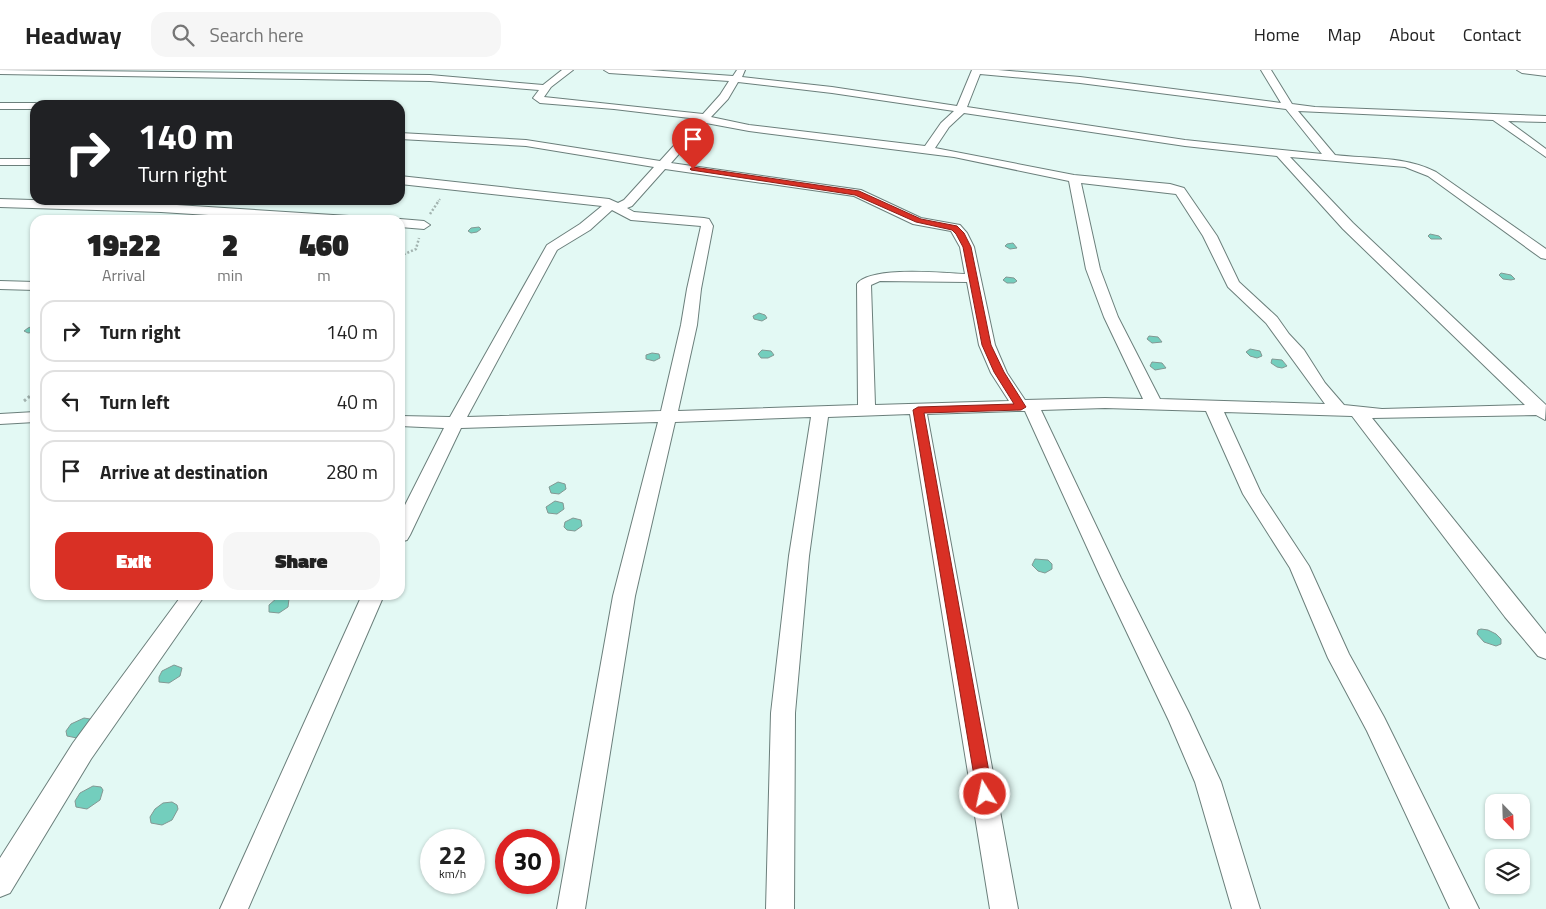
<!DOCTYPE html>
<html lang="en">
<head>
<meta charset="utf-8">
<style>
  :root { --surface:#fff; --page:#f6f6f6; --text:#222; --muted:#767676; --line:#e0e0e0; --accent:#d93025 }
  body { margin:0; font-family:"Titillium Web",sans-serif; background:var(--page); color:var(--text); height:100vh; display:flex; flex-direction:column; font-size:19px; white-space:nowrap }
  * { box-sizing:border-box; margin:0 }
  p { font-size:16px; color:var(--muted) }
  .icon { flex:none; width:28px; height:28px; fill:none; stroke:currentColor; stroke-width:2; stroke-linecap:round; stroke-linejoin:round }
  .map { position:relative; flex:1; overflow:hidden }
  .drawer { position:absolute; left:30px; top:145px; width:375px; height:385px; display:flex; flex-direction:column; background:var(--surface); border-radius:15px; box-shadow:0 1px 4px #0004 }
  .drawer>* { flex:none }
  .hud { position:absolute; left:30px; top:30px; width:375px; height:105px; border-radius:15px; box-shadow:0 1px 4px #0004; background:#202124; color:#fff; overflow:hidden }
  .needle { width:32px; rotate:157deg }
  .controls { position:absolute; left:1485px; top:724px; display:grid; gap:10px }
  .controls a { display:grid; place-items:center; width:45px; height:45px; border-radius:10px; background:var(--surface); box-shadow:0 1px 4px #0004; font-size:25px }
  .speed { position:absolute; left:420px; top:759px; display:flex; gap:10px; font-size:25px; font-weight:700; text-align:center }
  .speed>* { display:grid; place-content:center; width:65px; height:65px; border-radius:50%; background:var(--surface); box-shadow:0 1px 4px #0004; line-height:1 }
  .speed small { font-size:12px; font-weight:400 }
  .speed .limit { border:8px solid #d22; background:#fff; color:#111 }
  .pin { position:absolute; display:grid; place-items:center; width:42px; height:42px; color:#fff; margin:-51px -21px; border-radius:50% 50% 50% 0; rotate:-45deg; box-shadow:0 0 5px #0007 }
  .pin .icon { rotate:45deg }
  .me { position:absolute; width:55px; margin:-28px; rotate:350deg; stroke-linejoin:round; filter:drop-shadow(0 0 4px #0008) }
  .turn { display:flex; align-items:center; gap:18px; height:105px; padding:0 25px; font-size:22px }
  .turn .icon { width:65px; height:65px; stroke-width:2.5 }
  .turn b { display:block; font-size:35px; line-height:42px }
  .eta { display:flex; justify-content:space-evenly; align-items:center; height:85px; text-align:center }
  .eta b { font-size:30px; font-weight:800; line-height:35px }
  .action { display:flex; gap:10px; margin-top:auto; padding:10px 25px }
  .action a { flex:1; height:58px; border-radius:15px; background:var(--accent); color:#fff; font-size:20px; font-weight:800; line-height:58px; text-align:center }
  .action a+a { background:var(--page); color:var(--text) }
  ul { padding:0; list-style:none }
  li { display:flex; align-items:center; gap:15px; height:62px; margin:0 10px 8px; padding:0 15px; border:2px solid var(--line); border-radius:15px }
  li div { flex:1 }
  li b { display:block; font-size:19px }
  li em { font-style:normal }
  header { display:flex; align-items:center; gap:30px; box-sizing:border-box; height:70px; padding:0 25px; background:var(--surface); border-bottom:1px solid var(--line) }
  header strong { font-size:24px }
  nav { display:flex; gap:28px; margin-inline-start:auto; font-size:18px }
  .search { width:350px; height:45px; background:var(--page); display:flex; align-items:center; gap:12px; box-sizing:border-box; padding:0 18px; border-radius:15px; color:var(--muted); font-size:19px }
  .map>svg:first-child { display:block }
  .building { fill:#73cebd; stroke:#839893 }
  .lines { fill:none; stroke-linecap:round; stroke-linejoin:round }
  .minor-casing { stroke:#6b7f7b; stroke-width:2 }
  .path-far2 { stroke:#a2b3af; stroke-width:2; stroke-dasharray:1 1; stroke-linecap:butt }
  .path-far1 { stroke:#a2b3af; stroke-width:2.5; stroke-dasharray:2 2; stroke-linecap:butt }
  .path { stroke:#a2b3af; stroke-width:3; stroke-dasharray:2.5 2.5; stroke-linecap:butt }
  .minor { fill:#fff; fill-rule:evenodd }
  .route { fill:#d93025; stroke:#8d1f18 }
</style>
</head>
<body>
<header>
<strong>Headway</strong>
<div class="search"><svg class="icon" aria-label="search" viewBox="0 0 24 24"><circle cx="10" cy="10" r="6"/><path d="M15 15l6 6"/></svg>Search here</div>
<nav><a>Home</a><a>Map</a><a>About</a><a>Contact</a></nav>
</header>
<div class="map">
<svg width="1546" height="839" viewBox="0 0 1546 839">
  <rect width="100%" height="100%" fill="#e3f9f4"/>
  <path class="building" d="M 479,157 L 481,159 L 477,162 L 471,163 L 468,161 L 471,158 Z
    M 1430,164 L 1439,166 L 1442,169 L 1431,169 L 1428,166 Z
    M 1013,173 L 1017,178 L 1010,179 L 1005,176 L 1007,174 Z
    M 1501,203 L 1511,205 L 1515,209 L 1511,210 L 1503,209 L 1499,205 Z
    M 1006,207 L 1014,208 L 1017,211 L 1014,213 L 1007,213 L 1003,210 Z
    M 759,243 L 765,245 L 767,248 L 762,251 L 754,249 L 753,246 Z
    M 35,255 L 35,262 L 28,263 L 24,261 L 28,258 Z
    M 1149,266 L 1158,267 L 1162,272 L 1152,273 L 1147,269 Z
    M 1250,279 L 1260,281 L 1262,286 L 1257,288 L 1250,286 L 1246,282 Z
    M 762,280 L 771,281 L 774,285 L 768,288 L 761,288 L 758,284 Z
    M 652,283 L 659,284 L 660,288 L 654,291 L 646,289 L 646,285 Z
    M 1272,289 L 1282,290 L 1287,296 L 1282,298 L 1277,297 L 1271,293 Z
    M 1152,292 L 1162,293 L 1166,298 L 1155,300 L 1150,296 Z
    M 558,412 L 565,414 L 566,419 L 559,424 L 551,423 L 549,417 Z
    M 555,431 L 563,433 L 564,439 L 557,444 L 548,443 L 546,437 Z
    M 573,448 L 581,450 L 582,456 L 575,461 L 567,460 L 564,457 L 565,452 Z
    M 1035,489 L 1048,490 L 1052,494 L 1052,499 L 1045,503 L 1038,501 L 1032,495 Z
    M 277,528 L 284,527 L 289,529 L 288,537 L 279,543 L 269,542 L 269,535 Z
    M 1481,559 L 1488,560 L 1496,564 L 1501,569 L 1501,574 L 1496,576 L 1484,572 L 1477,564 L 1478,560 Z
    M 174,595 L 182,598 L 180,606 L 169,613 L 159,612 L 159,607 L 162,601 Z
    M 84,648 L 90,649 L 92,651 L 77,668 L 67,666 L 66,661 L 71,654 Z
    M 93,716 L 101,717 L 103,720 L 100,730 L 87,739 L 76,737 L 75,731 L 80,723 Z
    M 172,732 L 177,735 L 178,739 L 172,750 L 162,755 L 151,753 L 150,747 L 155,739 L 163,733 Z"/>
  <g class="lines">
    <defs>
      <path id="minor" d="M 0,0 L 430,5 L 543,15 L 562,0 L 573,0 L 551,17 L 544,27 L 703,44 L 720,25 L 729,11 L 609,3 L 604,0 L 649,0 L 733,6 L 737,0 L 745,0 L 742,7 L 832,17 L 957,36 L 972,0 L 998,0 L 1080,7 L 1281,33 L 1261,0 L 1271,0 L 1292,34 L 1315,37 L 1546,46 L 1546,52 L 1508,51 L 1546,79 L 1546,87 L 1493,50 L 1298,41 L 1335,85 C 1369,89 1405,86 1436,102 L 1546,179 L 1546,189 L 1541,188 L 1428,106 L 1405,97 L 1290,87 L 1353,153 L 1546,335 L 1545,350 L 1536,345 L 1372,348 L 1546,564 L 1546,589 L 1538,586 L 1505,547 L 1352,346 L 1224,342 L 1261,423 L 1309,496 L 1349,584 L 1384,647 L 1479,839 L 1450,839 L 1367,661 L 1328,588 L 1290,498 L 1243,424 L 1206,341 L 1105,338 L 1041,340 L 1121,508 L 1189,643 L 1221,712 L 1260,839 L 1232,839 L 1195,712 L 1169,651 L 1101,508 L 1025,341 L 1016,341 L 927,344 L 1018,839 L 990,839 L 910,344 L 828,347 L 809,486 L 795,643 L 794,839 L 766,839 L 771,643 L 789,486 L 811,347 L 675,352 L 635,526 L 585,839 L 557,839 L 613,526 L 658,352 L 461,358 L 410,465 L 407,470 L 400,472 L 400,445 L 444,358 L 400,356 L 400,346 L 450,347 L 547,175 L 580,154 L 602,136 L 400,114 L 400,106 L 609,129 L 618,133 L 624,130 L 654,97 L 526,76 L 400,69 L 400,63 L 526,70 L 660,91 L 698,49 L 614,39 L 540,33 L 533,28 L 539,20 L 430,11 L 0,4 ZM 980,4 L 1080,13 L 1286,39 L 1322,84 L 1185,70 L 967,37 ZM 738,12 L 832,23 L 954,41 L 941,53 L 925,76 L 749,55 L 711,47 L 728,29 ZM 964,43 L 1185,76 L 1277,86 L 1343,159 L 1525,335 L 1382,339 L 1344,335 L 1325,313 L 1304,280 L 1289,264 L 1277,247 L 1239,212 L 1217,166 L 1184,118 L 1170,114 L 1074,105 L 935,78 L 949,57 ZM 706,53 L 749,61 L 954,87 L 1069,111 L 1086,199 L 1104,247 L 1143,329 L 1105,328 L 1025,330 L 1007,303 L 995,275 L 974,177 L 967,163 L 960,155 L 921,148 L 861,120 L 671,93 ZM 665,99 L 854,126 L 913,154 L 951,161 L 960,177 L 965,204 C 943,203 870,196 857,214 L 858,335 L 678,341 L 697,255 L 701,219 L 713,156 L 709,149 L 704,148 L 634,142 L 627,138 L 632,136 ZM 1081,113 L 1176,124 L 1203,166 L 1228,217 L 1266,253 L 1325,334 L 1160,329 L 1118,247 L 1100,199 ZM 612,140 L 631,150 L 701,156 L 687,219 L 681,255 L 661,341 L 467,347 L 557,180 L 590,160 ZM 880,211 L 967,212 L 979,275 L 991,303 L 1009,331 L 875,335 L 871,215 Z
        M 1517,0 L 1546,0 L 1546,6 L 1522,3 Z
        M 0,33 L 35,33 L 39,35 L 35,35 L 35,39 L 0,39 Z
        M 0,89 L 35,89 L 35,95 L 0,95 Z
        M 0,129 L 161,134 L 349,146 L 355,150 L 290,150 L 161,142 L 0,137 Z
        M 400,149 L 424,151 L 430,155 L 424,159 L 400,157 L 400,150 L 397,150 Z
        M 0,211 L 35,212 L 35,220 L 0,219 Z
        M 35,342 L 35,352 L 0,354 L 0,344 Z
        M 182,525 L 205,525 L 91,689 L 10,823 L 0,827 L 0,788 L 73,673 Z
        M 362,525 L 384,525 L 248,839 L 220,839 Z"/>
    </defs>
    <use href="#minor" class="minor-casing"/>
    <path class="path-far2" d="M 437,133 L 440,129"/>
    <path class="path-far1" d="M 430,144 L 438,132
      M 400,186 L 416,179 L 419,168"/>
    <path class="path" d="M 24,331 L 35,322"/>
    <use href="#minor" class="minor"/>
  </g>
  <path class="route" d="M 693,97 L 859,121 L 921,149 L 957,156 L 964,163 L 971,177 L 991,275 L 1004,302 L 1026,337 L 1021,340 L 924,343 L 993,724 L 990,729 L 985,731 L 979,729 L 977,724 L 913,340 L 918,337 L 1014,334 L 994,302 L 982,275 L 963,177 L 956,164 L 952,160 L 916,152 L 855,125 L 691,100 L 690,99 Z"/>
</svg>
<div class="controls">
<a><svg class="needle" viewBox="-14 -14 28 28"><path d="M0-13l5 13h-10z" fill="#e53935"/><path d="M0 13l5-13h-10z" fill="#767676"/></svg></a>
<a><svg class="icon" aria-label="layers" viewBox="0 0 24 24"><path d="M12 4l9 5-9 5-9-5zM3 14l9 5 9-5"/></svg></a>
</div>
<div class="speed"><div>22<small>km/h</small></div><div class="limit">30</div></div>
<div class="pin" style="left:693px;top:99px;background:#d93025"><svg class="icon" aria-label="arrive" viewBox="0 0 24 24"><path d="M6 21V4h12l-3 4 3 4H6"/></svg></div>
<svg class="me" style="left:985px;top:724px" viewBox="-20 -20 40 40"><circle r="17" fill="#d93025" stroke="#fff" stroke-width="3"/><path d="M0-11L8 9 0 5-8 9z" fill="#fff"/></svg>
<div class="hud">
<div class="turn"><svg class="icon" aria-label="right" viewBox="0 0 24 24"><path d="M7 20v-9h11M14 6l5 5-5 5"/></svg><div><b>140 m</b>Turn right</div></div>
</div>
<section class="drawer">
<div class="eta">
<div><b>19:22</b><p>Arrival</p></div>
<div><b>2</b><p>min</p></div>
<div><b>460</b><p>m</p></div>
</div>
<ul>
<li><svg class="icon" aria-label="right" viewBox="0 0 24 24"><path d="M7 20v-9h11M14 6l5 5-5 5"/></svg><div><b>Turn right</b></div><em>140 m</em></li>
<li><svg class="icon" aria-label="left" viewBox="0 0 24 24"><path d="M17 20v-9H6M10 6l-5 5 5 5"/></svg><div><b>Turn left</b></div><em>40 m</em></li>
<li><svg class="icon" aria-label="arrive" viewBox="0 0 24 24"><path d="M6 21V4h12l-3 4 3 4H6"/></svg><div><b>Arrive at destination</b></div><em>280 m</em></li>
</ul>
<div class="action"><a>Exit</a><a>Share</a></div>
</section>
</div>
</body>
</html>
